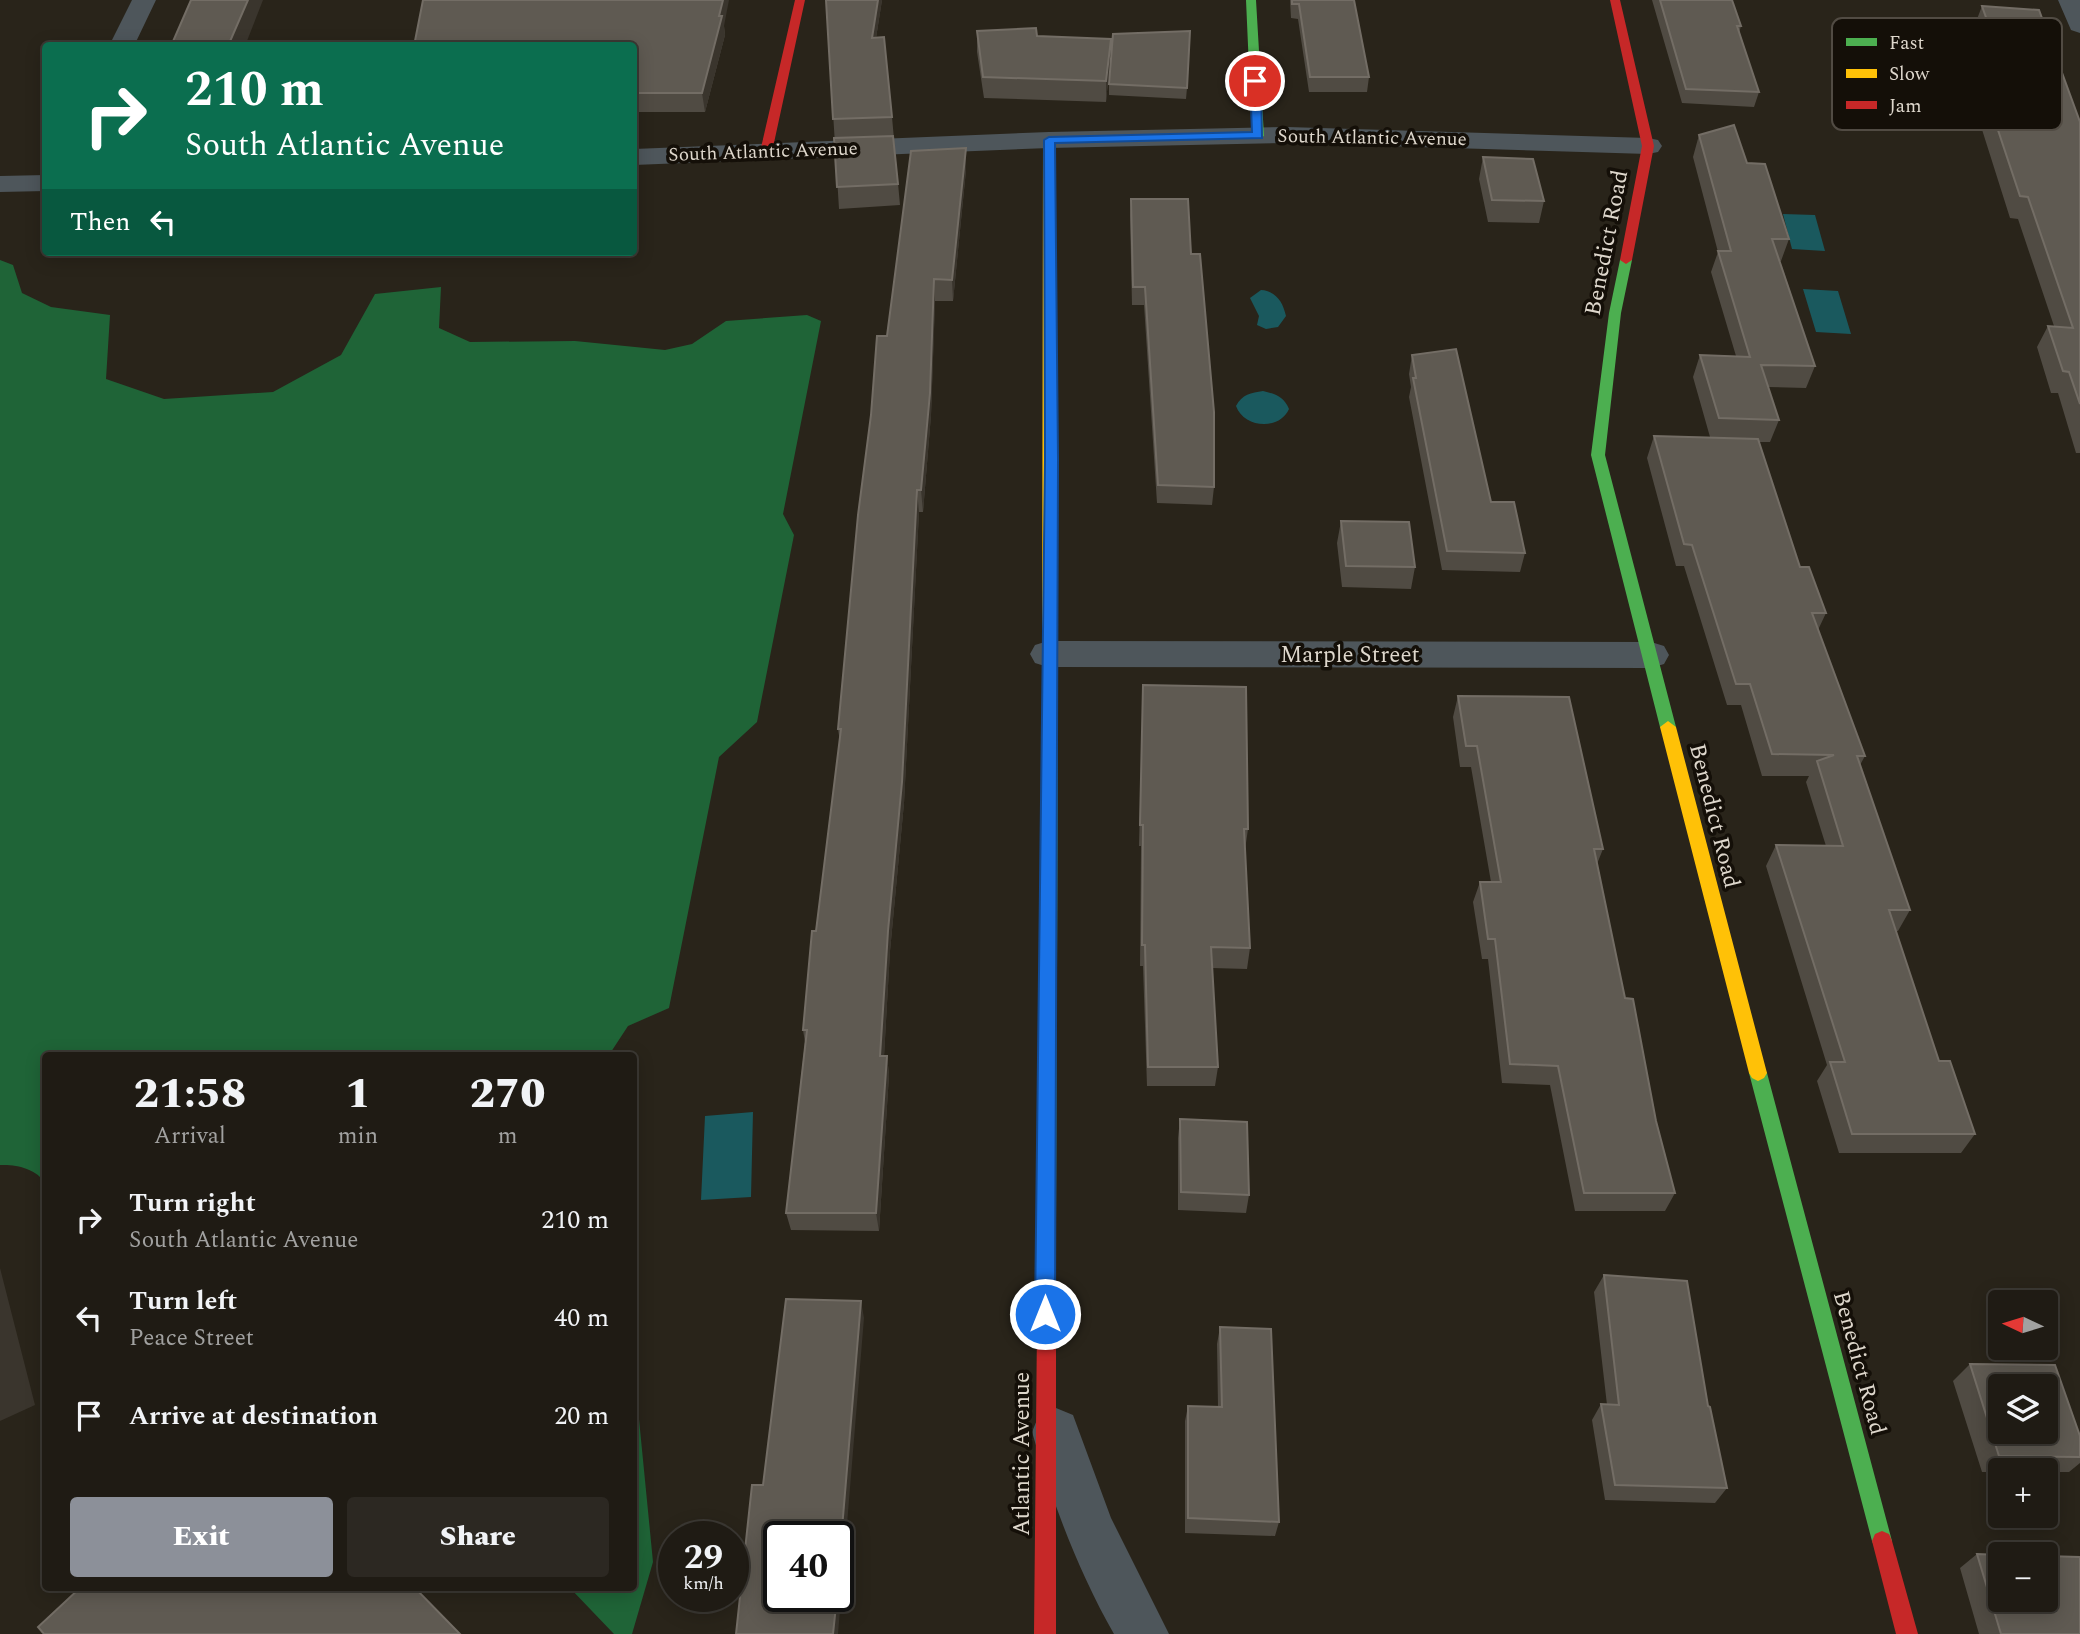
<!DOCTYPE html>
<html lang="en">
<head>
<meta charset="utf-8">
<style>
  :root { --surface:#1f1b14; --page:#2c2822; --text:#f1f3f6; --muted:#a1a1a0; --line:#3c3934; --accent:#8c9099 }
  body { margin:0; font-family:Spectral,serif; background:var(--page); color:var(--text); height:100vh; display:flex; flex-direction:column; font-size:26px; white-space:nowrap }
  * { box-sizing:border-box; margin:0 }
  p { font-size:23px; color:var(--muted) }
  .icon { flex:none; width:38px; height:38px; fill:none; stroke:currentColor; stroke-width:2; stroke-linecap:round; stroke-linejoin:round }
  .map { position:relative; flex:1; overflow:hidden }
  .sheet { position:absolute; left:42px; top:1052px; width:595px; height:539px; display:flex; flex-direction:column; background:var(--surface); border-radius:7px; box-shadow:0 4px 18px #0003,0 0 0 2px var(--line) }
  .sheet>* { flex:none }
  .banner { position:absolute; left:42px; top:42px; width:595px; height:214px; border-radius:7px; box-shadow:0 4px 18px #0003,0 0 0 2px var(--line); background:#0b6e4f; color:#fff; overflow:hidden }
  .needle { width:46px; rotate:274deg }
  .controls { position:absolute; left:1988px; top:1290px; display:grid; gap:14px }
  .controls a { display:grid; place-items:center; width:70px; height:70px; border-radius:7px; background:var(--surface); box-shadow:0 4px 18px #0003,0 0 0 2px var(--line); font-size:35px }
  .speed { position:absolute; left:658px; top:1521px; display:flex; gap:14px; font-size:35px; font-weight:700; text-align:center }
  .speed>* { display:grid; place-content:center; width:91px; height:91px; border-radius:50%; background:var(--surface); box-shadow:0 4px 18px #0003,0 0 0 2px var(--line); line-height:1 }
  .speed small { font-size:18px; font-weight:400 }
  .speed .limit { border:4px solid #111; border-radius:10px; background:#fff; color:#111 }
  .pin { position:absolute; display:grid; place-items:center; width:60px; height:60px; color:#fff; margin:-30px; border:4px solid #fff; border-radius:50%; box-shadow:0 2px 7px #0007 }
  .me { position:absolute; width:77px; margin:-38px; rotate:0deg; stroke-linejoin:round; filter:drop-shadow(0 0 5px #0008) }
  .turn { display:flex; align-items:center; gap:24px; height:147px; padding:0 28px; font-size:32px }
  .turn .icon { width:91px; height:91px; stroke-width:2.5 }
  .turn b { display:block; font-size:49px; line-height:60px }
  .then { display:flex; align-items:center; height:66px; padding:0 28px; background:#0003; gap:14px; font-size:26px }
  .eta { display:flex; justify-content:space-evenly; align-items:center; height:119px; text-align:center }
  .eta b { font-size:42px; font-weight:800; line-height:49px }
  .primary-button { display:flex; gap:14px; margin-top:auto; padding:14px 28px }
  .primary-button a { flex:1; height:80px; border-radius:7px; background:var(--accent); color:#fff; font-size:28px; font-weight:800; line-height:80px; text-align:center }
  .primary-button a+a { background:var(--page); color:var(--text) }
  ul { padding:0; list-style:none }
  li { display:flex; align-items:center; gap:21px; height:98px; padding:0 28px }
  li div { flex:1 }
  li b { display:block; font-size:26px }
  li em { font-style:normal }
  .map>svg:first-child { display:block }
  .forest { fill:#1f6437 }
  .water { fill:#1a595e }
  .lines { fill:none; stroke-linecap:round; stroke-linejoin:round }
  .street { fill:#4e565b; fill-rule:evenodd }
  .fast { fill:#4caf50; fill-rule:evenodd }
  .slow { fill:#ffc107; fill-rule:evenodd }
  .jam { fill:#c62828; fill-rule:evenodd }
  .wall { fill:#504b43 }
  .shaded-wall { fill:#3a352d }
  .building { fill:#5f5a52; stroke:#736d65; stroke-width:2; fill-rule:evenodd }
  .route { fill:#1a73e8; stroke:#114b97; stroke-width:2 }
  .labels { text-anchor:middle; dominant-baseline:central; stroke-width:7; stroke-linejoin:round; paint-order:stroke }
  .far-street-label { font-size:19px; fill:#ded7cc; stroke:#140f08 }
  .street-label { font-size:23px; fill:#ded7cc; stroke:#140f08 }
  .key { fill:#140f08; stroke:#514b43; stroke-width:2 }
  .key-label { font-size:19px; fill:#ded7cc }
</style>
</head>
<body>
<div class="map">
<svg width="2080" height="1634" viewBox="0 0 2080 1634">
  <rect width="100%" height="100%" fill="#29241a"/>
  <path class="forest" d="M 0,260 L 13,265 L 22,293 L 51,307 L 110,315 L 106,379 L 164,399 L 273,392 L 341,355 L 375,294 L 441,287 L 439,328 L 470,342 L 575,341 L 665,350 L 692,344 L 726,321 L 807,315 L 821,321 L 783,514 L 794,535 L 757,722 L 719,757 L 669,1008 L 628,1026 L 609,1055 L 46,1055 L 45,1183 C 37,1169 16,1164 0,1165 Z
    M 634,1368 L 653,1562 L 632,1634 L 614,1634 L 569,1587 L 634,1587 Z"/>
  <path class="water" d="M 1783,214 L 1815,215 L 1825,251 L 1792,249 Z
    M 1803,289 L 1838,291 L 1851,334 L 1816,332 Z
    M 1261,290 C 1276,291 1283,302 1286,316 L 1278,327 L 1266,329 L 1257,325 L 1259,316 L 1250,298 Z
    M 1263,391 C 1276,394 1284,397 1289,409 C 1279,431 1244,428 1236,406 C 1242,394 1251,393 1263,391 Z
    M 753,1112 L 751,1197 L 701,1200 L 705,1116 Z"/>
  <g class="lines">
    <path class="street" d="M 132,0 L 156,0 L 134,46 L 109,46 Z
      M 2058,0 L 2080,0 L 2080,33 L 2071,30 Z
      M 1287,127 L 1648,138 L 1658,140 L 1662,146 L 1658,152 L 1648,154 L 1287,143 L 1049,148 L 634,165 L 634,149 L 1049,132 Z
      M 46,175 L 46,191 L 0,192 L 0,176 Z
      M 1048,641 L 1651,642 L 1664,646 L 1669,655 L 1664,664 L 1651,668 L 1048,667 L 1035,663 L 1030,654 L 1035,645 Z
      M 1056,1408 L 1073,1415 L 1111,1518 L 1169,1634 L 1114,1634 C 1078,1571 1052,1501 1032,1432 L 1039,1415 Z"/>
    <path class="fast" d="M 1246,0 L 1256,0 L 1264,136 L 1258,139 L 1252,136 Z
      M 1626,256 L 1632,260 L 1621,313 L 1605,455 L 1676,727 L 1668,733 L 1660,727 L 1591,455 L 1609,313 L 1620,260 Z
      M 1050,714 L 1058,720 L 1056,1222 L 1054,1228 L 1047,1230 L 1040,1228 L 1038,1222 L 1042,720 Z
      M 1758,1065 L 1764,1068 L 1767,1073 L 1892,1541 L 1889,1548 L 1882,1551 L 1875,1548 L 1872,1541 L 1749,1073 L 1752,1068 Z"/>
    <path class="slow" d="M 1049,137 L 1055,140 L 1058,720 L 1050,726 L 1042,720 L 1043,140 Z
      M 1668,721 L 1676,727 L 1767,1073 L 1764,1078 L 1758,1081 L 1752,1078 L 1749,1073 L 1660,727 Z"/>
    <path class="jam" d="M 795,0 L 805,0 L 772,152 L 766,155 L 760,152 Z
      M 1610,0 L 1620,0 L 1654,146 L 1632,260 L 1626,264 L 1620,260 L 1642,146 Z
      M 1047,1214 L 1054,1216 L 1056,1222 L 1056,1634 L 1034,1634 L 1038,1222 L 1040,1216 Z
      M 1882,1531 L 1889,1534 L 1892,1541 L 1918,1634 L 1896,1634 L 1872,1541 L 1875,1534 Z"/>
  </g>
  <path class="wall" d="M 826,0 L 882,0 L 876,38 L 892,117 L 900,205 L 839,209 Z
    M 1290,0 L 1354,0 L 1369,77 L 1367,92 L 1309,92 L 1298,19 L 1291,18 Z
    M 1652,0 L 1732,0 L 1741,26 L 1739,33 L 1759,92 L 1754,107 L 1682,103 Z
    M 1982,6 L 2080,122 L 2080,453 L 2076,453 L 2058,393 L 2051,393 L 2037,347 L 2048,326 L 2054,326 L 2018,219 L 2010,218 L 1966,79 L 1974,58 L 1985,59 L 1974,27 Z
    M 724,26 L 725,35 L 705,112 L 634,112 L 634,46 Z
    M 977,31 L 1037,36 L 1110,60 L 1106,102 L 984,98 L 977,52 Z
    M 1109,84 L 1187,88 L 1186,99 L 1109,95 Z
    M 1699,135 L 1747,163 L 1789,239 L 1781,261 L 1780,261 L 1815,366 L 1806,388 L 1768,387 L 1779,420 L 1770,442 L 1758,442 L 1800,567 L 1826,613 L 1818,630 L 1865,756 L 1860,765 L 1910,910 L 1898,931 L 1896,931 L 1939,1061 L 1975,1134 L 1961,1153 L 1839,1153 L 1817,1081 L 1827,1065 L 1766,866 L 1776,845 L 1826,846 L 1806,782 L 1809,776 L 1762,776 L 1741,705 L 1727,705 L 1684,566 L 1676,566 L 1647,458 L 1654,436 L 1710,437 L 1693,377 L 1700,355 L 1736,356 L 1711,272 L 1718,252 L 1693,157 Z
    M 966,148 L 966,170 L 953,301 L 935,301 L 931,415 L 923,512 L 919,512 L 904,803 L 890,951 L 884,1056 L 887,1056 L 889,1075 L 879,1231 L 791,1230 L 786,1213 L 805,1042 L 803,1030 L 840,742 L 838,729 L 887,336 Z
    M 1483,157 L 1544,201 L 1539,223 L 1488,222 L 1479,179 Z
    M 1131,199 L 1191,254 L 1214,487 L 1212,505 L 1157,503 L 1144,305 L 1132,305 L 1130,216 Z
    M 254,252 L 336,252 L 256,256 Z
    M 1412,355 L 1491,502 L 1525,553 L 1520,572 L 1442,570 L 1409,397 L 1411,387 L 1409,374 Z
    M 1341,521 L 1415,567 L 1411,589 L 1342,587 L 1337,543 Z
    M 1143,685 L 1248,829 L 1245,850 L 1250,948 L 1247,969 L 1212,968 L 1218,1067 L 1215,1086 L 1147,1086 L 1143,966 L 1140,966 L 1141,846 L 1139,846 Z
    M 1458,696 L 1603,849 L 1597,864 L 1625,998 L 1675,1193 L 1665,1211 L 1575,1211 L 1550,1085 L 1502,1083 L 1488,959 L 1482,959 L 1473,902 L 1480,882 L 1491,882 L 1471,767 L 1460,767 L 1453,717 Z
    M 1180,1119 L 1249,1195 L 1246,1213 L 1178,1210 L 1178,1138 Z
    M 1604,1275 L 1708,1406 L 1727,1488 L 1715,1503 L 1605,1500 L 1592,1420 L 1601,1404 L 1607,1405 L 1594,1292 Z
    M 1220,1327 L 1279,1522 L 1275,1536 L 1185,1533 L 1185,1421 L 1188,1406 L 1218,1407 L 1217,1344 Z
    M 1970,1364 L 2080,1436 L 2080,1463 L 2069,1472 L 2046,1472 L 2046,1470 L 2000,1470 L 2000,1472 L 1982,1472 L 1953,1381 Z
    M 1977,1554 L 2080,1634 L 1979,1634 L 1960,1568 Z"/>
  <path class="shaded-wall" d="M 248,0 L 263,0 L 245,46 L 228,46 Z
    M 723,0 L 729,0 L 724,26 L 725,35 L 705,112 L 702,93 Z
    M 878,0 L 882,0 L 873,57 L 872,38 Z
    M 1111,39 L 1110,60 L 1106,102 L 1106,81 Z
    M 966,148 L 966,170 L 953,301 L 952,280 Z
    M 934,279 L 935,301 L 931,415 L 923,512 L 921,490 Z
    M 917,490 L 919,512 L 904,803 L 890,951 L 883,1075 L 880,1056 Z
    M 887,1056 L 889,1075 L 879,1231 L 876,1213 Z
    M 0,1268 L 35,1405 L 0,1421 Z
    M 861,1301 L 864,1318 L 838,1634 L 833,1634 L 837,1596 L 838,1596 L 838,1577 Z"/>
  <path class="building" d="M 191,0 L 248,0 L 228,46 L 171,46 Z
    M 423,0 L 723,0 L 719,16 L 722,16 L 702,93 L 634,93 L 634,46 L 414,46 Z
    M 826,0 L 878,0 L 872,38 L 884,37 L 892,117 L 833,119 Z
    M 1292,0 L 1354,0 L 1369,77 L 1310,77 L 1299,4 L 1292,4 Z
    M 1660,0 L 1732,0 L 1741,26 L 1737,26 L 1759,92 L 1686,89 Z
    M 1982,6 L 2039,10 L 2080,122 L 2080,404 L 2069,372 L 2063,371 L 2048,326 L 2073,328 L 2028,197 L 2020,196 L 1974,58 L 2001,60 Z
    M 1036,28 L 1037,36 L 1111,39 L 1106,81 L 983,77 L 977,31 Z
    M 1190,31 L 1187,88 L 1109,84 L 1113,34 Z
    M 1734,125 L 1747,163 L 1765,164 L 1789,239 L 1772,239 L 1815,366 L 1761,365 L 1779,420 L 1719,418 L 1700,355 L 1750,357 L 1718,251 L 1731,251 L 1699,135 Z
    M 893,136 L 898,184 L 837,187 L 834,138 Z
    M 966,148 L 952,280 L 934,279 L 930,393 L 921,490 L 917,490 L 902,782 L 888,931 L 880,1056 L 887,1056 L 876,1213 L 786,1213 L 807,1030 L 803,1030 L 812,931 L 816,931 L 841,729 L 838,729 L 858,515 L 871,415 L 877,336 L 887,336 L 911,151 Z
    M 1483,157 L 1533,159 L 1544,201 L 1492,200 Z
    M 1131,199 L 1188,199 L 1191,254 L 1200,254 L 1214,412 L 1214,487 L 1158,485 L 1145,287 L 1133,287 Z
    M 1456,349 L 1491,502 L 1514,502 L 1525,553 L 1447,551 L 1413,378 L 1416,378 L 1412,355 Z
    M 1654,436 L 1758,439 L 1800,567 L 1809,567 L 1826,613 L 1812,613 L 1865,756 L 1857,756 L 1910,910 L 1889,910 L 1939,1061 L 1950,1061 L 1975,1134 L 1852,1134 L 1830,1062 L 1845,1062 L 1776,845 L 1843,846 L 1817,761 L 1834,755 L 1772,754 L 1750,684 L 1736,684 L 1692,545 L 1684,544 Z
    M 1341,521 L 1409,522 L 1415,567 L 1346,566 Z
    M 1143,685 L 1246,687 L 1248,829 L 1244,829 L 1250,948 L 1211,947 L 1218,1067 L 1148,1067 L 1145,945 L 1142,945 L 1143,825 L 1140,825 Z
    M 1458,696 L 1569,697 L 1603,849 L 1594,849 L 1625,998 L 1633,999 L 1656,1121 L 1675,1193 L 1584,1193 L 1558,1066 L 1510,1064 L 1495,939 L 1488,939 L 1480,882 L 1501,882 L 1477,746 L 1466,746 Z
    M 1180,1119 L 1247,1122 L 1249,1195 L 1181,1192 Z
    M 1604,1275 L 1687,1281 L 1708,1406 L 1710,1407 L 1727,1488 L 1615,1485 L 1601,1404 L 1619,1405 Z
    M 786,1299 L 861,1301 L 838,1577 L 838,1536 L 779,1536 L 779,1596 L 837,1596 L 833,1634 L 736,1634 L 752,1485 L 763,1485 Z
    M 1220,1327 L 1271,1329 L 1279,1522 L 1188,1518 L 1188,1406 L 1222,1407 Z
    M 1970,1364 L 2055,1365 L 2080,1436 L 2080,1457 L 1999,1456 ZM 2000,1386 L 2046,1386 L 2046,1432 L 2000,1432 Z
    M 1977,1554 L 2000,1555 L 2000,1600 L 2046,1600 L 2046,1556 L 2080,1557 L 2080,1634 L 2001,1634 Z
    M 81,1587 L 414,1587 L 460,1634 L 44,1634 L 38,1627 Z"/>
  <path class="route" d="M 1255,78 L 1261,81 L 1262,138 L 1055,143 L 1058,460 L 1055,1314 L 1052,1320 L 1045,1323 L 1038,1320 L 1035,1314 L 1045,460 L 1044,140 L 1049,137 L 1252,132 L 1250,81 Z"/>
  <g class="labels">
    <g class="far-street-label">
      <text transform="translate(1372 138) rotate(1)">South Atlantic Avenue</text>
      <text transform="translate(763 152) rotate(-2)">South Atlantic Avenue</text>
    </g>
    <g class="street-label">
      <text transform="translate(1607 243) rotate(-79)">Benedict Road</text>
      <text x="1350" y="655">Marple Street</text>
      <text transform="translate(1714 816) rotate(76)">Benedict Road</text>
      <text transform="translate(1859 1363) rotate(75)">Benedict Road</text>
      <text transform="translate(1022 1454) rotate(-90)">Atlantic Avenue</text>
    </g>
  </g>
  <rect x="1832" y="18" width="230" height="112" rx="10" class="key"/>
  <rect x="1846" y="38" width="31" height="8" fill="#4caf50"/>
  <rect x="1846" y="69" width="31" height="9" fill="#ffc107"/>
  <rect x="1846" y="101" width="31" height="8" fill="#c62828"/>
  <g class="key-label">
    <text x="1889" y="49">Fast</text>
    <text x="1889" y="80">Slow</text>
    <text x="1889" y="112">Jam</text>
  </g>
</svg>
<div class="controls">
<a><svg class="needle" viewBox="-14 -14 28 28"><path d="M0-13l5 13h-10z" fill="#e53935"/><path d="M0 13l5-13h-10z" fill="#a1a1a0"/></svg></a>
<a><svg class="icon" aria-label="layers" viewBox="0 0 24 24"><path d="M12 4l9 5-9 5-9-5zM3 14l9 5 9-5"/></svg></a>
<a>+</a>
<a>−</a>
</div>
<div class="speed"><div>29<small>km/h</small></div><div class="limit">40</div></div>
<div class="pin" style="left:1255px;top:81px;background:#d93025"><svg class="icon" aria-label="arrive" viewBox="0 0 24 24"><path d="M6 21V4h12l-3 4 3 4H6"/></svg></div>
<svg class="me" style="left:1045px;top:1314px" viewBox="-20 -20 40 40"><circle r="17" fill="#1a73e8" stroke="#fff" stroke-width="3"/><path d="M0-11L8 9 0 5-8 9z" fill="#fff"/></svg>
<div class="banner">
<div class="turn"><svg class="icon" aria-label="right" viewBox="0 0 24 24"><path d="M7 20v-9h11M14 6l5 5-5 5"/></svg><div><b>210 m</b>South Atlantic Avenue</div></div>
<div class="then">Then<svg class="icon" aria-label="left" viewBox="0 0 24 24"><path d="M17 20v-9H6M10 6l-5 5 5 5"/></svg></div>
</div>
<section class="sheet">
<div class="eta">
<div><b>21:58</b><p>Arrival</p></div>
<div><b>1</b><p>min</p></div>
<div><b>270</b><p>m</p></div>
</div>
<ul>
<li><svg class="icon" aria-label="right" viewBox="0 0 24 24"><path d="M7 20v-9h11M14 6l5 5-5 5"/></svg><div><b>Turn right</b><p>South Atlantic Avenue</p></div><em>210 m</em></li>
<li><svg class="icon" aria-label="left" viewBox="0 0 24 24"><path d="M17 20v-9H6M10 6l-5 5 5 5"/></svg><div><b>Turn left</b><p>Peace Street</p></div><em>40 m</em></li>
<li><svg class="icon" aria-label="arrive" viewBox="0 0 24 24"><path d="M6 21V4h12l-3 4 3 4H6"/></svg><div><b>Arrive at destination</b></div><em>20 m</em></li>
</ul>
<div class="primary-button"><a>Exit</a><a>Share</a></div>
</section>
</div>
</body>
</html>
